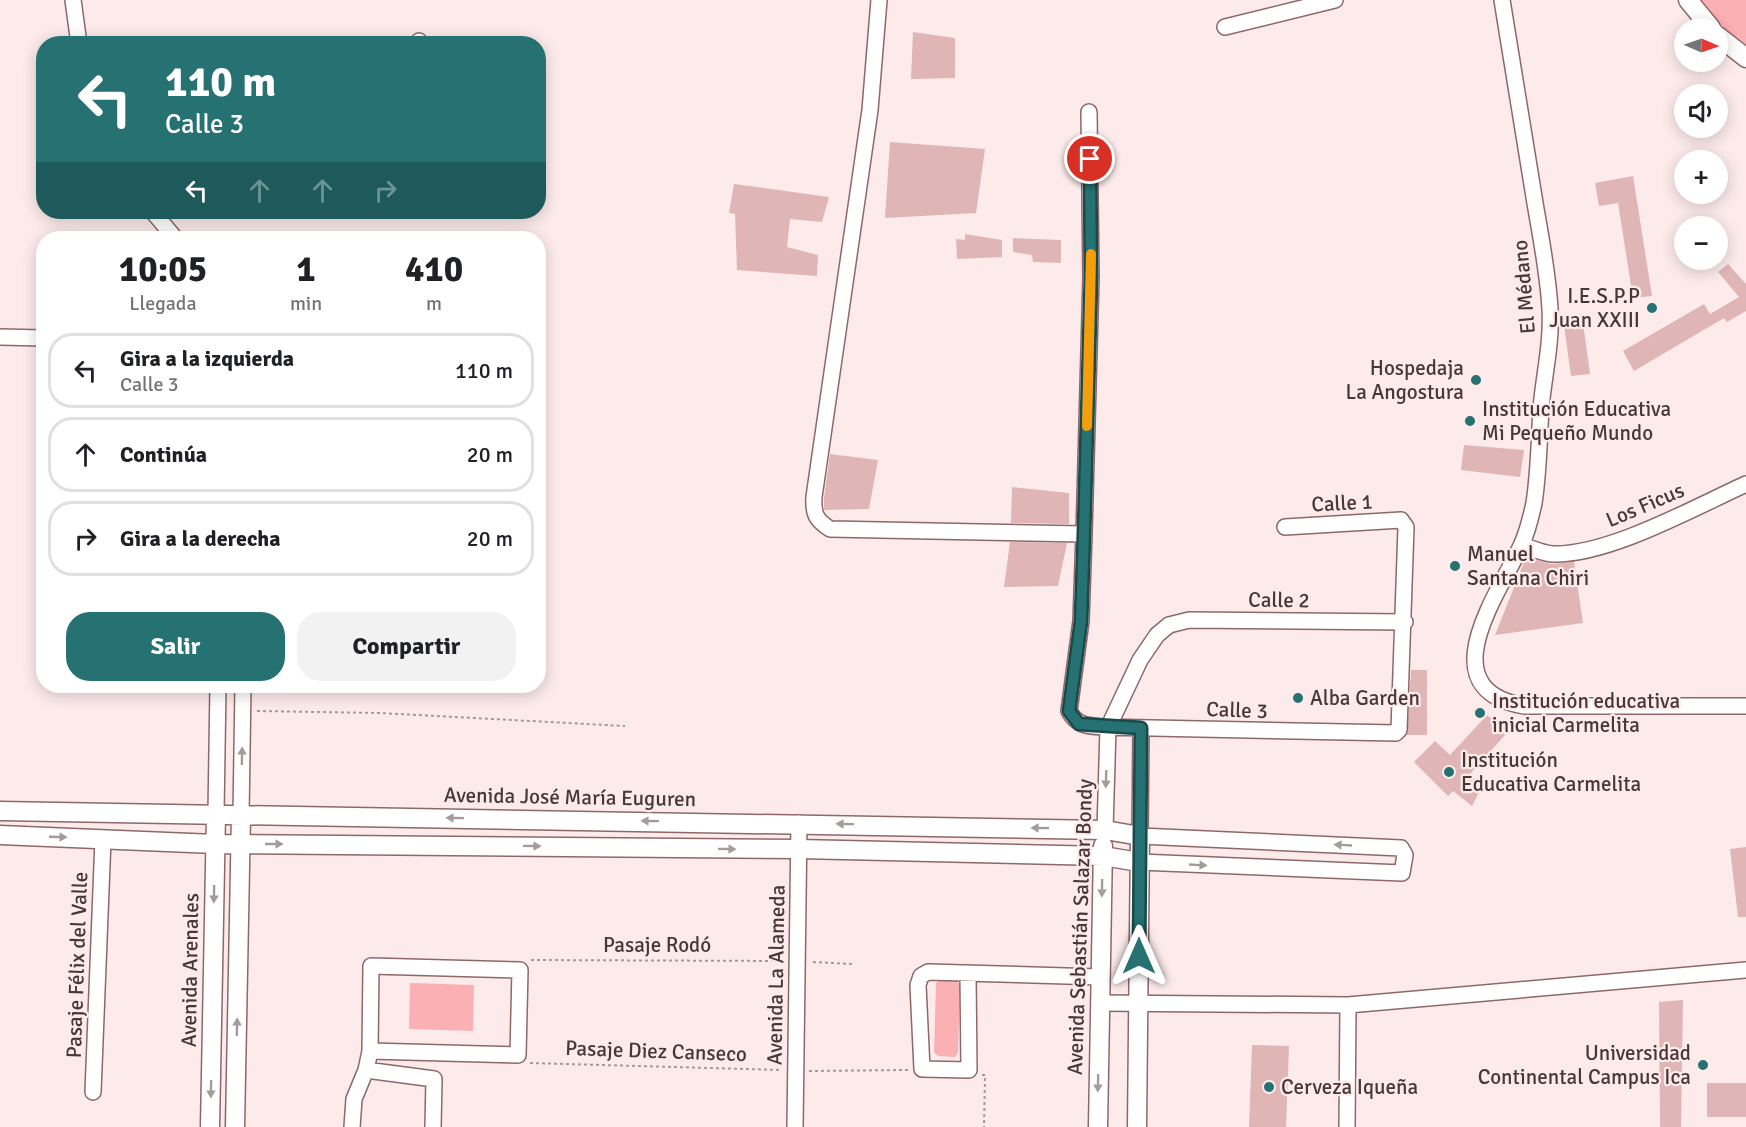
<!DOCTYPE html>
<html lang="es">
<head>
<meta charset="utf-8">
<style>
  :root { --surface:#fff; --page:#f2f2f2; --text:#202124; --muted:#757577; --line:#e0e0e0; --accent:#267172 }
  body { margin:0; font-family:Signika,sans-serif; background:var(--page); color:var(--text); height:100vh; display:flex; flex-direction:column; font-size:22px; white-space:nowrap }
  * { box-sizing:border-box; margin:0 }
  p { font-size:20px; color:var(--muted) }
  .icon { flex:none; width:33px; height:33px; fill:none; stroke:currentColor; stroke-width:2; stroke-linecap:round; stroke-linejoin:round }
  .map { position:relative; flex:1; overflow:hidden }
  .sheet { position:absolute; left:36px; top:231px; width:510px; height:462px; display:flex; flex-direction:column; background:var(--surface); border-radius:24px; box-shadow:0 3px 15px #0003 }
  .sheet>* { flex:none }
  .hud { position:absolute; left:36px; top:36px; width:510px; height:183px; border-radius:24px; box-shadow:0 3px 15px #0003; background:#267172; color:#fff; overflow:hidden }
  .needle { width:39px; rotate:92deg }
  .buttons { position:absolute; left:1674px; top:18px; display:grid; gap:12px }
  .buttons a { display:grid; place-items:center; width:54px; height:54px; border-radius:50%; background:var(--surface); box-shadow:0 3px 15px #0003; font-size:30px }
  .pin { position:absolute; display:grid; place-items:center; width:51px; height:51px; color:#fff; margin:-26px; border:3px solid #fff; border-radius:50%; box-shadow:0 2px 6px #0007 }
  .me { position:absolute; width:66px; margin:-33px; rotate:0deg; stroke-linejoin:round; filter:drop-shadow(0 0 4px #0008) }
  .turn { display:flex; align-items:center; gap:21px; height:126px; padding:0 30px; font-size:27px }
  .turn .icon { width:78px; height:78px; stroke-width:2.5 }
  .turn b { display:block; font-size:42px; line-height:51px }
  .lanes { display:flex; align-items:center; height:57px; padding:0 30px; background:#0003; justify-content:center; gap:30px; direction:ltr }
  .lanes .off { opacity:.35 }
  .eta { display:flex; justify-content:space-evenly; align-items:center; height:102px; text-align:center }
  .eta b { font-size:36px; font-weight:700; line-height:42px }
  .button { display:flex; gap:12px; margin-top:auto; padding:12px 30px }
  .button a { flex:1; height:69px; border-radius:24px; background:var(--accent); color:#fff; font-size:24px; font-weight:700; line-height:69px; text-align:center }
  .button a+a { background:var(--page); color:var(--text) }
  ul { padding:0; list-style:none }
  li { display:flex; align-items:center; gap:18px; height:75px; margin:0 12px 9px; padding:0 18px; border:3px solid var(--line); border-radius:24px }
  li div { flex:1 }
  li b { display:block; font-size:22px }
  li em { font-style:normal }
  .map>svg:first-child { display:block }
  .green { fill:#fbb0b3 }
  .building { fill:#e0b5b6 }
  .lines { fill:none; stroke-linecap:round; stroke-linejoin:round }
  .minor-casing { stroke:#8e6869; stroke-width:18 }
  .tertiary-casing { stroke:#8e6869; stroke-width:21 }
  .path { stroke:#a99798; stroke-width:2; stroke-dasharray:3 3; stroke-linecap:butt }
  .minor { stroke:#fff; stroke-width:15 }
  .tertiary { stroke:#fff; stroke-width:18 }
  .oneway { fill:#a49b9c }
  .route-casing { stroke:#19494a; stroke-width:15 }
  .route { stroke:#267172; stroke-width:10 }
  .slow { stroke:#f59e0b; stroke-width:10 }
  .poi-dot { fill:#267172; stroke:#fdebeb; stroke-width:2 }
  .labels { text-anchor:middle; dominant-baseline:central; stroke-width:4.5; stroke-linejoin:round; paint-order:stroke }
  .street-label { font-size:21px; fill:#483738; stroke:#fdebeb }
  .poi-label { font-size:21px; fill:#483738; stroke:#fdebeb; text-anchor:start }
</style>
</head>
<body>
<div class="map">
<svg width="1746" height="1127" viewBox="0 0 1746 1127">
  <rect width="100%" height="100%" fill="#fdebeb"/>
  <path class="green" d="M 1693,0 L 1746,0 L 1746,53 L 1718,30 Z
    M 940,979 L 956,979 L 960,985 L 958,1053 L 955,1057 L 938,1056 L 934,1052 L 936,983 Z
    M 410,983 L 474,985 L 473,1031 L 409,1029 Z"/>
  <path class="building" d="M 913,32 L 955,38 L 955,78 L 911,79 Z
    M 890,142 L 985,149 L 976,213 L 885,218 Z
    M 1633,176 L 1652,296 L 1633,298 L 1618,203 L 1599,206 L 1595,183 Z
    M 734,184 L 829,197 L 822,222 L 790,219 L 787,247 L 818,255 L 817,276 L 737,270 L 735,214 L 729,213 Z
    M 965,234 L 1002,240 L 1002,257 L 957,259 L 956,239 L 965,240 Z
    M 1013,238 L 1061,240 L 1061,263 L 1033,262 L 1032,255 L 1013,252 Z
    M 1728,264 L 1746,284 L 1746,311 L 1727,322 L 1724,318 L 1634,371 L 1623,351 L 1704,304 L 1710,314 L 1739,297 L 1718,272 Z
    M 1583,323 L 1590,374 L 1571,376 L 1564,325 Z
    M 1464,445 L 1524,450 L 1520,477 L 1461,470 Z
    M 830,454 L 878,460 L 869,509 L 824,510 L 824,498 Z
    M 1012,487 L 1069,493 L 1069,524 L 1011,523 Z
    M 1010,542 L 1067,543 L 1058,586 L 1004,587 Z
    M 1526,557 L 1551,564 L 1574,562 L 1583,623 L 1495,635 Z
    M 1411,670 L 1427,670 L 1427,735 L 1407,735 Z
    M 1487,715 L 1500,726 L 1505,735 L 1470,774 L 1482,786 L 1472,806 L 1453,791 L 1448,796 L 1414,762 L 1435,741 L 1450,755 Z
    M 1746,847 L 1746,917 L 1738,917 L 1730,849 Z
    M 1683,1000 L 1681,1127 L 1660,1127 L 1659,1002 Z
    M 1252,1045 L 1289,1046 L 1286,1127 L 1249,1127 Z
    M 1707,1083 L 1746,1083 L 1746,1117 L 1707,1117 Z"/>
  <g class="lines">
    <defs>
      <path id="minor" d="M 73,0 L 79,44
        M 879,0 L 870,110 L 814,497 C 813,514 816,520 830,529 L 1084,534
        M 1502,0 C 1513,66 1523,131 1534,197 C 1540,234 1548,271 1550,309 C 1552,343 1544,374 1541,408 C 1539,440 1539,471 1534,503 C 1531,517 1527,533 1521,546 C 1497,596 1429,689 1524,706 L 1746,706
        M 1225,27 L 1335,0
        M 419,44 L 419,41
        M 1089,112 L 1091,277 L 1084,534 L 1081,621 L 1069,711 C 1077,726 1088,726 1104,727 L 1396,733 L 1399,730 L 1406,527 L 1401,520 L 1285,527
        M 153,212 L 175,238
        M 0,337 L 44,338
        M 1522,545 C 1531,548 1542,553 1552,554 C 1608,556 1695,507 1746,484
        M 216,814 L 218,686
        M 241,815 L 243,686
        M 1105,830 L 1108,728 L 1140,660 L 1157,635 L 1169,625 L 1189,620 L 1405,622
        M 1139,862 L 1402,873 L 1405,855 L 1401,848 L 1140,836 L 1141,728
        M 968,973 L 969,1070 L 922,1069 L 918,985 L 921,976 L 928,972 L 1100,977
        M 1099,1003 L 1348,1005 L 1746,970
        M 366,1070 L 434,1079 L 433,1127
        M 93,1092 L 103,839
        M 352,1127 L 354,1099 L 366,1070 L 370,1051 L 371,966 L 520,970 L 518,1055 L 370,1051
        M 795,1127 L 799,823
        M 1347,1127 L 1348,1005"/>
      <path id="tertiary" d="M 1688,0 L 1711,28
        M 1718,36 L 1746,58
        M 0,811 L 1105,830 L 1140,836 L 1137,1127
        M 0,835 L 215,844 L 799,849 L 1103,856 L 1139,862
        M 210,1127 L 216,814
        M 235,1127 L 241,815
        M 1098,1127 L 1103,846"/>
    </defs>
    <use href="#minor" class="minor-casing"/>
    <use href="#tertiary" class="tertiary-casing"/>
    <path class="path" d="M 257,711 L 380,713 L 625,726
      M 531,960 L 783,961
      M 813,962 L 852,964
      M 530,1063 L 782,1070
      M 809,1071 L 908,1070
      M 982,1075 L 985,1075 L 984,1127"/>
    <use href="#minor" class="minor"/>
    <use href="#tertiary" class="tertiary"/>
  </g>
  <defs><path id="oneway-solid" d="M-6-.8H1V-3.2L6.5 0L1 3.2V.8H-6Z" transform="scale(1.5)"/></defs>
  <g class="oneway">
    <use href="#oneway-solid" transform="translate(242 756) rotate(-89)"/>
    <use href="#oneway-solid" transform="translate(1106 779) rotate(92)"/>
    <use href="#oneway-solid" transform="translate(455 818) rotate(-179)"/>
    <use href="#oneway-solid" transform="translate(650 821) rotate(-179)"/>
    <use href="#oneway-solid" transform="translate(845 824) rotate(-179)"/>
    <use href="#oneway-solid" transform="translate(1040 828) rotate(-179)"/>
    <use href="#oneway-solid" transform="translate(58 837) rotate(2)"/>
    <use href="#oneway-solid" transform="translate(274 844)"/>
    <use href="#oneway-solid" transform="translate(1343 845) rotate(-177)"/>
    <use href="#oneway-solid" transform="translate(532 846) rotate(1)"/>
    <use href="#oneway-solid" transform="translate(727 849) rotate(1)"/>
    <use href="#oneway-solid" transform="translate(1198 865) rotate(3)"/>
    <use href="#oneway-solid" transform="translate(1102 888) rotate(91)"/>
    <use href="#oneway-solid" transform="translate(214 894) rotate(91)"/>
    <use href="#oneway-solid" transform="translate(237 1027) rotate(-89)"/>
    <use href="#oneway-solid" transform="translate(1098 1083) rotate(91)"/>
    <use href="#oneway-solid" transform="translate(211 1089) rotate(91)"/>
  </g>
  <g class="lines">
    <defs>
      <path id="route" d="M 1090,159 L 1091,277 L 1084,534 L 1081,621 L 1069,711 L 1079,724 L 1141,728 L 1139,956"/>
    </defs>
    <use href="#route" class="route-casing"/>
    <use href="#route" class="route"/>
    <path class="slow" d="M 1087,426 L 1091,254"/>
  </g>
  <g class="poi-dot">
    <circle cx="1652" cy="308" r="6"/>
    <circle cx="1476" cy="380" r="6"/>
    <circle cx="1470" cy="421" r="6"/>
    <circle cx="1455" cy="566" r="6"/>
    <circle cx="1298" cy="698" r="6"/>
    <circle cx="1480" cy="713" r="6"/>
    <circle cx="1449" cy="772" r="6"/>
    <circle cx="1703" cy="1065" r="6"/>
    <circle cx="1269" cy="1087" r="6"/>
  </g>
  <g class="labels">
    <g class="street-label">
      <text transform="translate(1524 287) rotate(-95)">El Médano</text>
      <text transform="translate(1342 503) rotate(-3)">Calle 1</text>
      <text transform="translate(1645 505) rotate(-23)">Los Ficus</text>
      <text transform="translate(1279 600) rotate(1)">Calle 2</text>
      <text transform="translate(1237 710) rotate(2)">Calle 3</text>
      <text transform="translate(570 797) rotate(1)">Avenida José María Euguren</text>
      <text transform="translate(1080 927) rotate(-88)">Avenida Sebastián Salazar Bondy</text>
      <text x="657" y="945">Pasaje Rodó</text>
      <text transform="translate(77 965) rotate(-88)">Pasaje Félix del Valle</text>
      <text transform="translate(190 970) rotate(-89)">Avenida Arenales</text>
      <text transform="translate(776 975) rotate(-89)">Avenida La Alameda</text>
      <text transform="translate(656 1051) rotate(2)">Pasaje Diez Canseco</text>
    </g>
    <g class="poi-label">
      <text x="1640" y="296" text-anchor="end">I.E.S.P.P<tspan x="1640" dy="24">Juan XXIII</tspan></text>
      <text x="1464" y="368" text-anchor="end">Hospedaja<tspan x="1464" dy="24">La Angostura</tspan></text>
      <text x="1482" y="409">Institución Educativa<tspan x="1482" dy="24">Mi Pequeño Mundo</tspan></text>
      <text x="1467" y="554">Manuel<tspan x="1467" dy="24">Santana Chiri</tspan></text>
      <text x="1310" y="698">Alba Garden</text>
      <text x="1492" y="701">Institución educativa<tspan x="1492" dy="24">inicial Carmelita</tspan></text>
      <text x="1461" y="760">Institución<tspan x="1461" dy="24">Educativa Carmelita</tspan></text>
      <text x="1691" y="1053" text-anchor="end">Universidad<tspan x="1691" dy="24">Continental Campus Ica</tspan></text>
      <text x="1281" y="1087">Cerveza Iqueña</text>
    </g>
  </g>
</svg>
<div class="buttons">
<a><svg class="needle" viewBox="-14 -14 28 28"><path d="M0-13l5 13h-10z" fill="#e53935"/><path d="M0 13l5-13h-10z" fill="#757577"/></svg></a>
<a><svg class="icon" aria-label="sound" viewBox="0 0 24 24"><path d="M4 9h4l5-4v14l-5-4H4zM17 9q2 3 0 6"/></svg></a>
<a>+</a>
<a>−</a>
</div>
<div class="pin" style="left:1090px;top:159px;background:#d93025"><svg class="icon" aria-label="arrive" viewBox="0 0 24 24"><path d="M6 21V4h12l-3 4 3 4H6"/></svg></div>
<svg class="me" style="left:1139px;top:956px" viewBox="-20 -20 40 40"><path d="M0-17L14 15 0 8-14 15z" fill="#267172" stroke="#fff" stroke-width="4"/></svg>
<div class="hud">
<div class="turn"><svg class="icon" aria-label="left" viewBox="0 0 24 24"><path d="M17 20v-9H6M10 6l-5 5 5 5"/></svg><div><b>110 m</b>Calle 3</div></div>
<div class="lanes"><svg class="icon" aria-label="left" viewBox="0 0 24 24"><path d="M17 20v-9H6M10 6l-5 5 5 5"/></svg><svg class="icon off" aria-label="ahead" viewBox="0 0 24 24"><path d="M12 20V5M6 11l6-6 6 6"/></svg><svg class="icon off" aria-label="ahead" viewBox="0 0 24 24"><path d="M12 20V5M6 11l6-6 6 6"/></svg><svg class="icon off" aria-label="right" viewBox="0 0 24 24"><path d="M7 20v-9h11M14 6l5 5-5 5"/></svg></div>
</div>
<section class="sheet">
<div class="eta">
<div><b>10:05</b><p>Llegada</p></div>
<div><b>1</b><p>min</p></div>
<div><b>410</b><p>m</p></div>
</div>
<ul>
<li><svg class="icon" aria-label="left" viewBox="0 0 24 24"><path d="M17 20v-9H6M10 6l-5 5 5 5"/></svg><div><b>Gira a la izquierda</b><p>Calle 3</p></div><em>110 m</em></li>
<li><svg class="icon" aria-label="ahead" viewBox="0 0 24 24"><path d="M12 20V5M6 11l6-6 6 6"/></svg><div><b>Continúa</b></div><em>20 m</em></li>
<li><svg class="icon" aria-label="right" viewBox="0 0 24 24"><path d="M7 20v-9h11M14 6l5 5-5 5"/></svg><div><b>Gira a la derecha</b></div><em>20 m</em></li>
</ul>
<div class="button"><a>Salir</a><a>Compartir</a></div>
</section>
</div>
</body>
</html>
